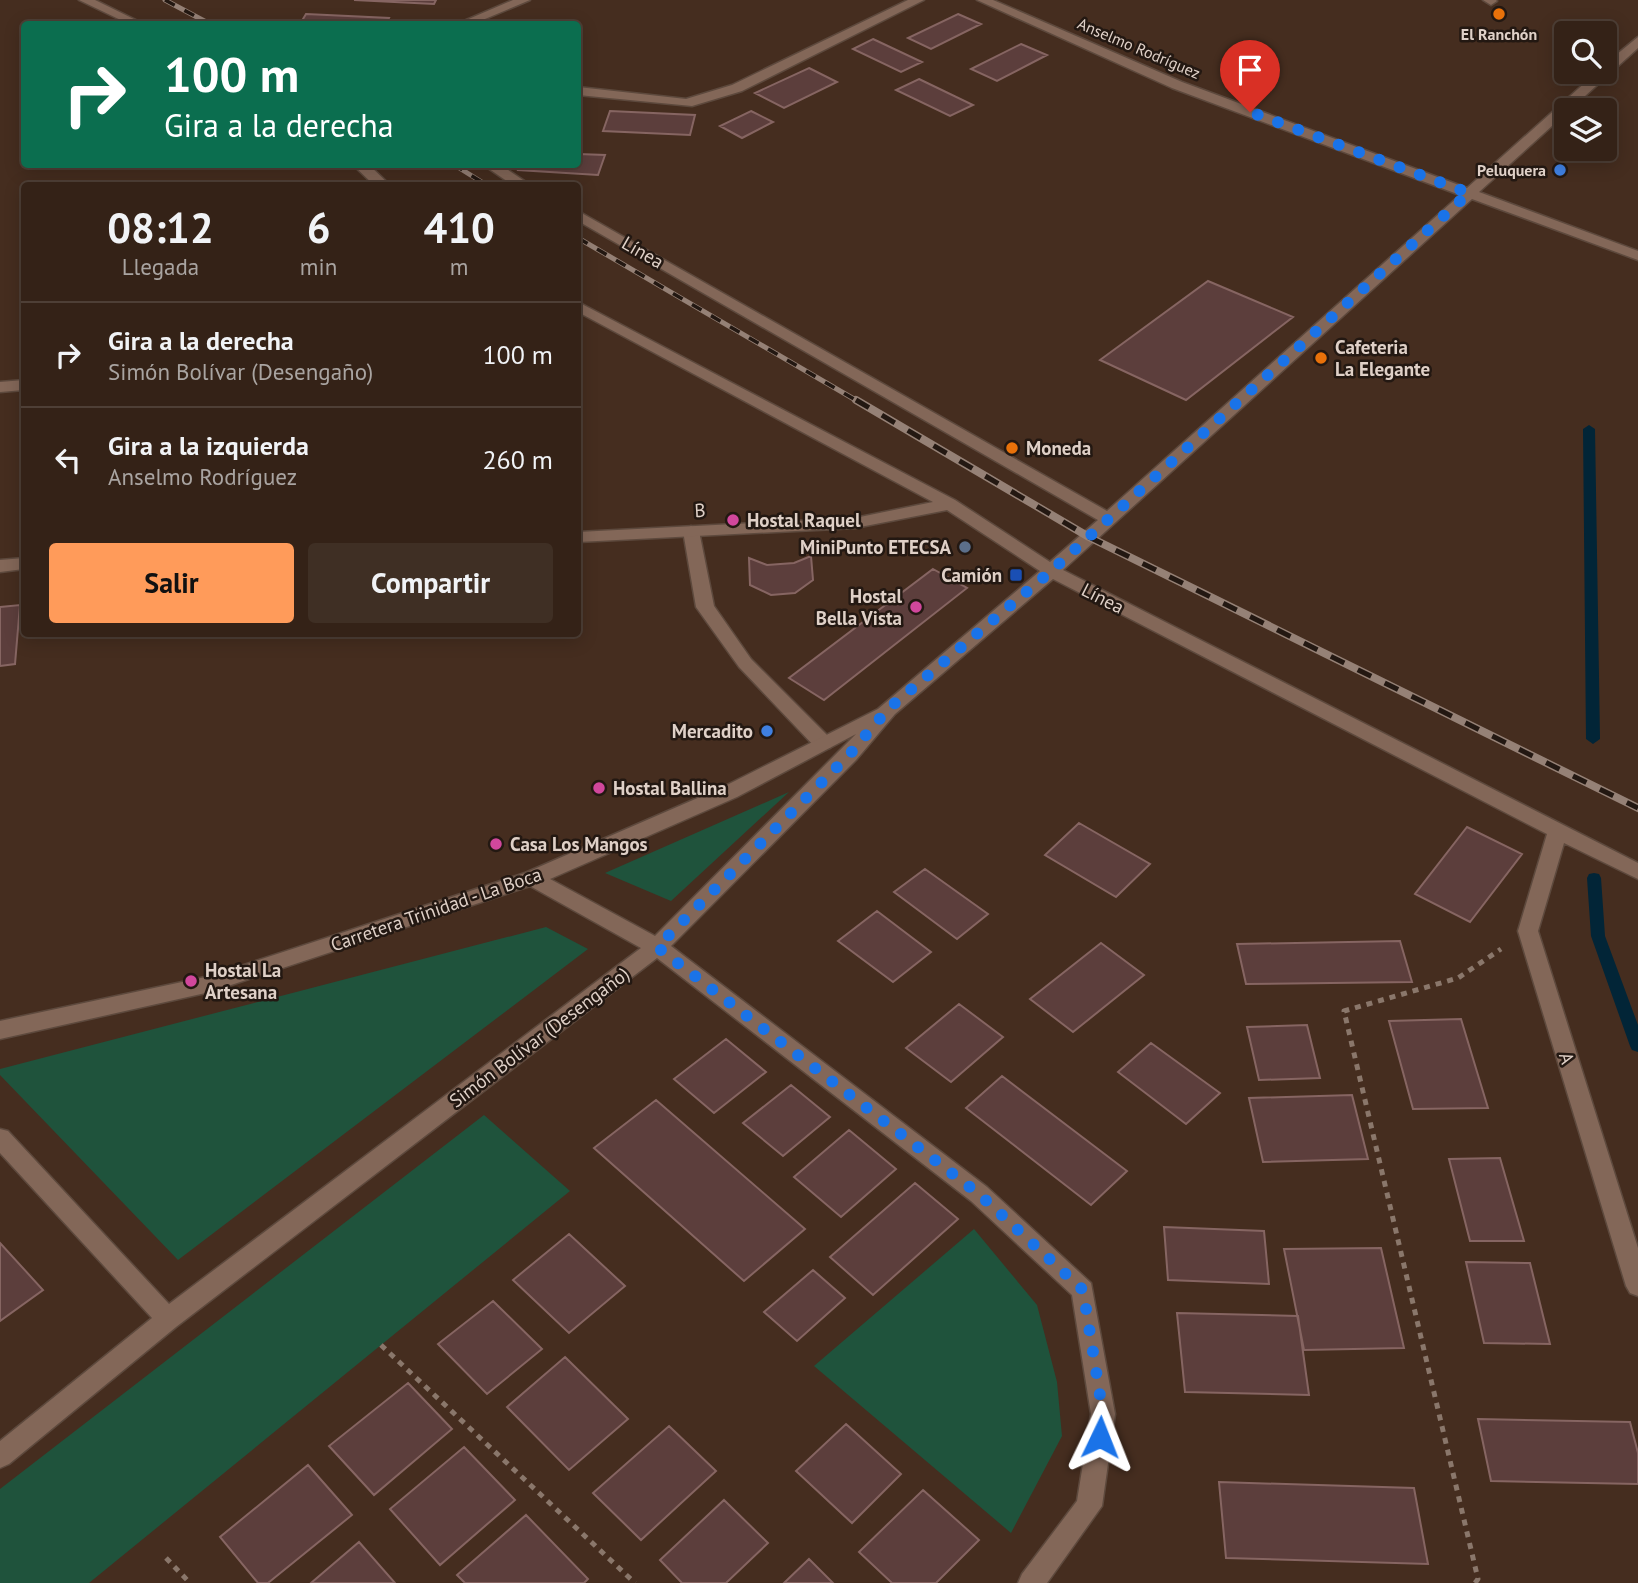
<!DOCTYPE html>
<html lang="es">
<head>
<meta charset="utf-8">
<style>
  :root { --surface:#342217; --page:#3f2f24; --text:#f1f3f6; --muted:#a9a4a1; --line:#4e3f36; --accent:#ff9b5a }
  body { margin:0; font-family:"PT Sans",sans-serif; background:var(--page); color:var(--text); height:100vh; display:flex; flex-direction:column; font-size:26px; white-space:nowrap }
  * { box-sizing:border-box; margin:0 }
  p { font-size:23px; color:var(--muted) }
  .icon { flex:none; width:38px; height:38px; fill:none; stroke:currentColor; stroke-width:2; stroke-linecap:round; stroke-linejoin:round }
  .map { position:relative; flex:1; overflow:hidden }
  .drawer { position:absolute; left:21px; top:182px; width:560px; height:455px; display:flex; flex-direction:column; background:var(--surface); border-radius:7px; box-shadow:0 4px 18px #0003,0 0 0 2px var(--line) }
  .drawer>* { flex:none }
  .top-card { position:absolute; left:21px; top:21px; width:560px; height:147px; border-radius:7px; box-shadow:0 4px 18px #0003,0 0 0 2px var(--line); background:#0b6e4f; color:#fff; overflow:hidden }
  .buttons { position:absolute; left:1554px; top:21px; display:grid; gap:14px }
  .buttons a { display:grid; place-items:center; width:63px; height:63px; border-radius:7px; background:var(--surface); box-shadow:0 4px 18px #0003,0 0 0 2px var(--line); font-size:35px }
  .pin { position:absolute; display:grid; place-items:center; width:60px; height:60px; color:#fff; margin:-72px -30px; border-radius:50% 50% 50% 0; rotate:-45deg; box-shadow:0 0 7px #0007 }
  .pin .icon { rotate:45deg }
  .me { position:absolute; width:77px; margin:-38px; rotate:2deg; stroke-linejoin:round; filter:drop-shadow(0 0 5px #0008) }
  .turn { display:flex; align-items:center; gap:24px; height:147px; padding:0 28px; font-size:32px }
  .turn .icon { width:91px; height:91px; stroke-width:2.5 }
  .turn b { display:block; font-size:49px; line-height:60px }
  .eta { display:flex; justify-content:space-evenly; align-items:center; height:119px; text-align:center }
  .eta b { font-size:42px; font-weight:600; line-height:49px }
  .button { display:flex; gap:14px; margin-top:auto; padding:14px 28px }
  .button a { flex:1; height:80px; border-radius:7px; background:var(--accent); color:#111; font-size:28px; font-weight:600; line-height:80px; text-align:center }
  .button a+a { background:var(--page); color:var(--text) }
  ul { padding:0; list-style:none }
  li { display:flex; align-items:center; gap:21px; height:105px; padding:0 28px; border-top:2px solid var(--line) }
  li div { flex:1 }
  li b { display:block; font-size:26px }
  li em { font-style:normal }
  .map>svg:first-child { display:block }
  .green { fill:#1f533c }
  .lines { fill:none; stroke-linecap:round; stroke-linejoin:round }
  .stream { fill:#022537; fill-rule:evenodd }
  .building { fill:#5c3e3c; stroke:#866562; stroke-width:2 }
  .service-casing { stroke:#5d493d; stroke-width:3 }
  .minor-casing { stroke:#5d493d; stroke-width:3 }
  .path { stroke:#8a776b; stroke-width:5; stroke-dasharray:6 6; stroke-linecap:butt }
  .service { fill:#836758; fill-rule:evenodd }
  .minor { fill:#836758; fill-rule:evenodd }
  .rail-far1-casing { stroke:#958176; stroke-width:5 }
  .rail-casing { stroke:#958176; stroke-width:8 }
  .rail-far1 { stroke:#231812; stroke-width:3.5; stroke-dasharray:11; stroke-linecap:butt }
  .rail { stroke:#231812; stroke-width:5; stroke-dasharray:15; stroke-linecap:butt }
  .route { stroke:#1a73e8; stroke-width:12; stroke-dasharray:0 21.6 }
  .food-dot { fill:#e8710a; stroke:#231812; stroke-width:2.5 }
  .shop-dot { fill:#3f7fe0; stroke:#231812; stroke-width:2.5 }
  .hotel-dot { fill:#d1479c; stroke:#231812; stroke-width:2.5 }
  .service-dot { fill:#5c6f8a; stroke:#231812; stroke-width:2.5 }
  .transit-dot { fill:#1a4fb4; stroke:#231812; stroke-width:2.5 }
  .labels { text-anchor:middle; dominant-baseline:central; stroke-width:5; stroke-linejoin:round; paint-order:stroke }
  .far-poi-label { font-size:16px; font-weight:bold; fill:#dfd0c7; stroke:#231812 }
  .far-street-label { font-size:16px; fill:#dfd0c7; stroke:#231812 }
  .street-label { font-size:19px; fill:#dfd0c7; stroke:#231812 }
  .poi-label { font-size:19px; font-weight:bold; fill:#dfd0c7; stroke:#231812; text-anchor:start }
</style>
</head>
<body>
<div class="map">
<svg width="1638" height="1583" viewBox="0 0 1638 1583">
  <rect width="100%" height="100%" fill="#452d1f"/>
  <path class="green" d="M 789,792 L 671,901 L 605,873 Z
    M 546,927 L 588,949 L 178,1260 L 0,1075 L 0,1069 Z
    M 484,1115 L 570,1191 L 89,1583 L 0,1583 L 0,1489 Z
    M 974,1229 L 1037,1305 L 1057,1382 L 1062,1436 L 1011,1533 L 814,1366 Z"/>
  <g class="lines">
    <path class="stream" d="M 1589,425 L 1595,429 L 1600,739 L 1593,744 L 1586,739 L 1583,429 Z
      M 1594,873 L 1599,874 L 1601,878 L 1605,936 L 1638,1025 L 1638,1052 L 1632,1050 L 1630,1046 L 1591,936 L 1587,878 L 1589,874 Z"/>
  </g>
  <path class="building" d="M 354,0 L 436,0 L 434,4 Z
    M 306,14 L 389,18 L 386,24 L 300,24 Z
    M 958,14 L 981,24 L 931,49 L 908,38 Z
    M 873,39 L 922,62 L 901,72 L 853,49 Z
    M 1021,44 L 1047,55 L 997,81 L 971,69 Z
    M 809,68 L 837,82 L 784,108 L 755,93 Z
    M 919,79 L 973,105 L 950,116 L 896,90 Z
    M 610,111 L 695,115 L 690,135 L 603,131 Z
    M 751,111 L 773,122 L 742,138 L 720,126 Z
    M 578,154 L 605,155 L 598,175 L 518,170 L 520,164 L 578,164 Z
    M 1208,281 L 1293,317 L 1186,400 L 1100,360 Z
    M 811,556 L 813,580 L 795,593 L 771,595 L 750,585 L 749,558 L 767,565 L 794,563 Z
    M 933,569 L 967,588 L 824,700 L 789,678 Z
    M 20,605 L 15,664 L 0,666 L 0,607 Z
    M 1079,823 L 1150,864 L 1116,897 L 1045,855 Z
    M 1467,827 L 1522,854 L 1470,922 L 1415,894 Z
    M 925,869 L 988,914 L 957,939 L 894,892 Z
    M 877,911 L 931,952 L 893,982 L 838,941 Z
    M 1400,941 L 1412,982 L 1246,984 L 1237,944 Z
    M 1101,943 L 1144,975 L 1073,1032 L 1030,999 Z
    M 959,1004 L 1003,1037 L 951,1082 L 906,1048 Z
    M 1461,1019 L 1488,1108 L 1413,1109 L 1389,1021 Z
    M 1307,1025 L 1320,1078 L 1259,1080 L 1247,1027 Z
    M 726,1039 L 766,1072 L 714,1113 L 674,1079 Z
    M 1151,1043 L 1220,1093 L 1186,1124 L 1118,1072 Z
    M 1002,1076 L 1127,1171 L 1091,1205 L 966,1108 Z
    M 791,1085 L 830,1117 L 783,1156 L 743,1123 Z
    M 1352,1095 L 1368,1159 L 1263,1162 L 1249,1098 Z
    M 656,1100 L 805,1229 L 744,1281 L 594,1148 Z
    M 849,1130 L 896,1169 L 841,1217 L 794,1177 Z
    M 1500,1158 L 1524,1241 L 1470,1241 L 1449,1159 Z
    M 915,1183 L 958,1219 L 873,1295 L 830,1257 Z
    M 1164,1227 L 1264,1231 L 1269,1284 L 1168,1280 Z
    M 569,1234 L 625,1286 L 569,1333 L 513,1280 Z
    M 0,1243 L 43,1290 L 0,1321 Z
    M 1381,1248 L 1404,1348 L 1304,1350 L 1284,1249 Z
    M 1466,1262 L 1530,1263 L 1550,1344 L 1484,1343 Z
    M 813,1270 L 845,1298 L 797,1341 L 764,1312 Z
    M 493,1301 L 542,1349 L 487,1394 L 438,1344 Z
    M 1177,1313 L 1298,1316 L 1309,1395 L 1185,1392 Z
    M 565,1357 L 628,1419 L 569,1470 L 507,1407 Z
    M 408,1383 L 452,1429 L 374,1495 L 329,1446 Z
    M 1478,1419 L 1630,1422 L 1638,1453 L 1638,1484 L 1491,1481 Z
    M 846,1424 L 901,1474 L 852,1523 L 796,1471 Z
    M 669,1426 L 716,1471 L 641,1540 L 593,1493 Z
    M 464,1447 L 515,1500 L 440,1565 L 390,1509 Z
    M 308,1465 L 352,1515 L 268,1583 L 258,1583 L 220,1537 Z
    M 1219,1482 L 1414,1488 L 1428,1564 L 1226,1558 Z
    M 923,1490 L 979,1540 L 936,1583 L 892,1583 L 859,1552 Z
    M 724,1500 L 768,1543 L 726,1583 L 682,1583 L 660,1560 Z
    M 526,1515 L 588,1579 L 584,1583 L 465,1583 L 457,1575 Z
    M 359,1542 L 395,1583 L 311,1583 Z
    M 809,1559 L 833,1583 L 784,1583 Z"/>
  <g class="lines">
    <defs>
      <path id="service" d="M 1483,0 L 1496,0 L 1497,1 L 1491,5 Z
        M 691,526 L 699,531 L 714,606 L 751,659 L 830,738 L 832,743 L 830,748 L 816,748 L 739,667 L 696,607 L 683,531 Z"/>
      <path id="minor" d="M 79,0 L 95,0 L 144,24 L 129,24 Z
        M 513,0 L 530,0 L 473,24 L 457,24 Z
        M 908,0 L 924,0 L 742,91 L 692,106 L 578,95 L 578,87 L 686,99 L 732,85 Z
        M 977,0 L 993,0 L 1182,82 L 1467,188 L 1597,72 L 1605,72 L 1605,64 L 1638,37 L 1638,48 L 1479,192 L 1638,251 L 1638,260 L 1472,199 L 1063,570 L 1638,863 L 1638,879 L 1564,843 L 1538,931 L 1638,1248 L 1638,1296 L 1630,1293 L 1626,1286 L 1518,931 L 1547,834 L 1053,579 L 895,714 L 856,760 L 671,946 L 987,1187 L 1091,1283 L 1115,1414 L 1102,1506 L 1047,1583 L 1018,1583 L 1022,1574 L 1077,1501 L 1091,1414 L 1072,1295 L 971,1201 L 657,958 L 176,1327 L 9,1464 L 0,1468 L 0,1441 L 152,1318 L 0,1153 L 0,1129 L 8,1131 L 169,1304 L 641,948 L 530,886 L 210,992 L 0,1039 L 0,1021 L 210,976 L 525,873 L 723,787 L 878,709 L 1040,571 L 947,510 L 855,528 L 578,542 L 578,532 L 855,518 L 933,502 L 578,312 L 578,302 L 955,500 L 1050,562 L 1098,520 L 578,221 L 578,211 L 1107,511 L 1460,195 L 1172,88 ZM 856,734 L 655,936 L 550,879 L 737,797 Z
        M 352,164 L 368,164 L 391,186 L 375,186 Z
        M 482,164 L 499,164 L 532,186 L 514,186 Z
        M 24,380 L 24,390 L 0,392 L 0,382 Z
        M 24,558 L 24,569 L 0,572 L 0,560 Z"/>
    </defs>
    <use href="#service" class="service-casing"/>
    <use href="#minor" class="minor-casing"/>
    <path class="path" d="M 381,1345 L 635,1583
      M 166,1558 L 190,1583
      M 1475,1583 L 1478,1579 L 1344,1011 L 1458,978 L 1501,949"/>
    <use href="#service" class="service"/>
    <use href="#minor" class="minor"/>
    <defs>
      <path id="rail-far1" d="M 165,0 L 210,24
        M 453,164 L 488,186
        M 578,238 L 859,402"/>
      <path id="rail" d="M 856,400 L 1089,537 L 1638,808"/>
    </defs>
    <use href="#rail-far1" class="rail-far1-casing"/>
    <use href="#rail" class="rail-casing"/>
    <use href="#rail-far1" class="rail-far1"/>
    <use href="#rail" class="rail"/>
  </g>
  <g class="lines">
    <path class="route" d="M 1100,1437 L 1103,1414 L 1083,1290 L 979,1194 L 657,947 L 849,755 L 888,709 L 1051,571 L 1469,193 L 1250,112"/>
  </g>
  <g class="food-dot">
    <circle cx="1499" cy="14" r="7"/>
    <circle cx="1321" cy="358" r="7"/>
    <circle cx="1012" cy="448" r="7"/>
  </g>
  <g class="shop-dot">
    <circle cx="1560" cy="170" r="7"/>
    <circle cx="767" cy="731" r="7"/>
  </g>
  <g class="hotel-dot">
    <circle cx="733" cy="520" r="7"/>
    <circle cx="916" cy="607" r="7"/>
    <circle cx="599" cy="788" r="7"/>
    <circle cx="496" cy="844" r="7"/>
    <circle cx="191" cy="981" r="7"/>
  </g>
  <circle class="service-dot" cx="965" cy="547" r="7"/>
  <rect class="transit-dot" x="1009" y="568" width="14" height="14" rx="3.5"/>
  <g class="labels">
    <g class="far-poi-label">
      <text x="1499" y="34">El Ranchón</text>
      <text x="1546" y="170" text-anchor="end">Peluquera</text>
    </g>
    <g class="far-street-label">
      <text transform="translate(1139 48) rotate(23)">Anselmo Rodríguez</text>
    </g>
    <g class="street-label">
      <text transform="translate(643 252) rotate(30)">Línea</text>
      <text transform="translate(700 510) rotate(-3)">B</text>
      <text transform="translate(1103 598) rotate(27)">Línea</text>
      <text transform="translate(436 909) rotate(-19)">Carretera Trinidad - La Boca</text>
      <text transform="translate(539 1037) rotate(-37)">Simón Bolívar (Desengaño)</text>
      <text transform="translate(1567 1058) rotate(73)">A</text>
    </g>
    <g class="poi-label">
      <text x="1335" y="347">Cafeteria<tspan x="1335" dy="22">La Elegante</tspan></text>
      <text x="1026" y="448">Moneda</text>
      <text x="747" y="520">Hostal Raquel</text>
      <text x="951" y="547" text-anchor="end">MiniPunto ETECSA</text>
      <text x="1002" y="575" text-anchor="end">Camión</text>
      <text x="902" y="596" text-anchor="end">Hostal<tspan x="902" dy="22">Bella Vista</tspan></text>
      <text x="753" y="731" text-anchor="end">Mercadito</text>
      <text x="613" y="788">Hostal Ballina</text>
      <text x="510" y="844">Casa Los Mangos</text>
      <text x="205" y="970">Hostal La<tspan x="205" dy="22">Artesana</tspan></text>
    </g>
  </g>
</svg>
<div class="buttons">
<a><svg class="icon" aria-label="search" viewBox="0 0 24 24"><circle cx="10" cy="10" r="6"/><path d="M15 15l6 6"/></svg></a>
<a><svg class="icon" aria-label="layers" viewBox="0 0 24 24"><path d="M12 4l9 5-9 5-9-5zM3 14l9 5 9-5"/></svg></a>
</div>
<div class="pin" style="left:1250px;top:112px;background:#d93025"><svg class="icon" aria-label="arrive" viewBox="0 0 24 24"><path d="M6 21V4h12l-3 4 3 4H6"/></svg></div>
<svg class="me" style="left:1100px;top:1437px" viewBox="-20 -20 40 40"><path d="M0-17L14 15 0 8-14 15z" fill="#1a73e8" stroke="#fff" stroke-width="4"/></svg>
<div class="top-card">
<div class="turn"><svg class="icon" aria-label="right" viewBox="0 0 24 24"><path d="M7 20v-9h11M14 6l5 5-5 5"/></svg><div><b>100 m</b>Gira a la derecha</div></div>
</div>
<section class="drawer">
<div class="eta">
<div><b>08:12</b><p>Llegada</p></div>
<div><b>6</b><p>min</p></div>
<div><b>410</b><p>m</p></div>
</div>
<ul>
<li><svg class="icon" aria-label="right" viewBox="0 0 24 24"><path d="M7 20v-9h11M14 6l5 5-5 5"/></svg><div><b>Gira a la derecha</b><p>Simón Bolívar (Desengaño)</p></div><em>100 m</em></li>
<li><svg class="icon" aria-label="left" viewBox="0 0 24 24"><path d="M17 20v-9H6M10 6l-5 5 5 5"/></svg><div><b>Gira a la izquierda</b><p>Anselmo Rodríguez</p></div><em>260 m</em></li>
</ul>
<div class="button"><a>Salir</a><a>Compartir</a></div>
</section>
</div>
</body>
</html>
